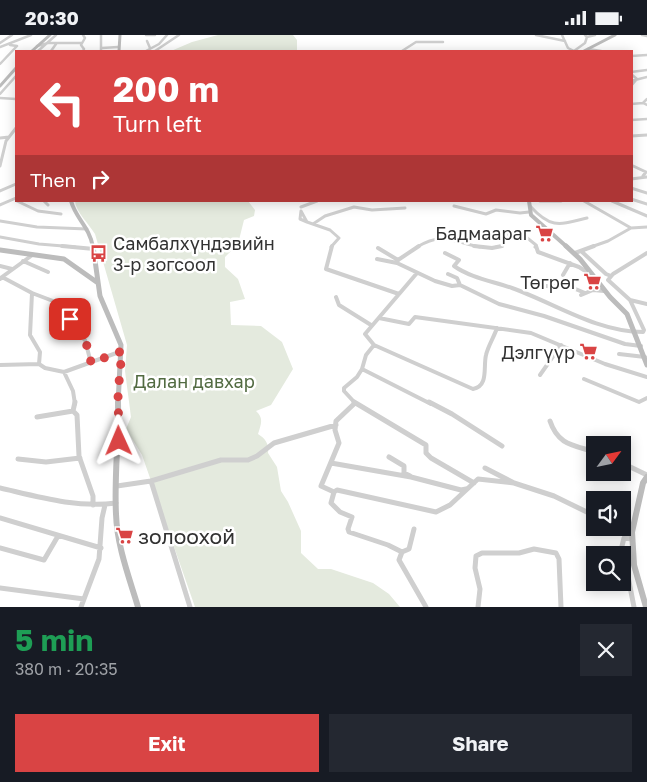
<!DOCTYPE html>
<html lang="en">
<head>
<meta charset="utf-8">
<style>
  :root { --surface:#171b24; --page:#242831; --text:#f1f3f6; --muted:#9ea1a6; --accent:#d94444 }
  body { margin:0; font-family:"Golos Text",sans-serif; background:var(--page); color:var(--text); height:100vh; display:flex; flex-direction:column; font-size:19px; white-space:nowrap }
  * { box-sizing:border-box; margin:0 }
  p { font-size:16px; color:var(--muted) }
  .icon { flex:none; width:28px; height:28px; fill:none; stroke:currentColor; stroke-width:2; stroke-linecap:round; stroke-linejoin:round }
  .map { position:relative; height:572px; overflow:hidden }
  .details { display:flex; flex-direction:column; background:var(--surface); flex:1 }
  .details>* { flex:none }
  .guide { position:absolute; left:15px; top:15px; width:618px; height:152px; border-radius:0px; box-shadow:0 2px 12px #0003; background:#d94444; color:#fff; overflow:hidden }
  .needle { width:32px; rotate:57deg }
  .fabs { position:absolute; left:586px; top:401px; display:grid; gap:10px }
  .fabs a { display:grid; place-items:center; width:45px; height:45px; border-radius:0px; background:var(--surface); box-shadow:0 2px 12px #0003; font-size:25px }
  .pin { position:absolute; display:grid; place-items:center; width:42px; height:42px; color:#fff; margin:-21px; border-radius:10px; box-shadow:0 2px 8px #0006 }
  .me { position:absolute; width:55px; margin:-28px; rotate:359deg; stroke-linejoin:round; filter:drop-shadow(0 0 4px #0008) }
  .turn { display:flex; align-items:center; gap:18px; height:105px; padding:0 15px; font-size:22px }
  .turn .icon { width:65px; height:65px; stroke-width:2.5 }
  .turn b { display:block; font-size:35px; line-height:42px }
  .then { display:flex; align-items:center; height:48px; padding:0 15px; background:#0003; gap:10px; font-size:19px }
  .round { display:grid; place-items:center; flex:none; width:52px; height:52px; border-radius:0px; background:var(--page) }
  .summary { display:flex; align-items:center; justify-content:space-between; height:85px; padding:0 15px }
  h1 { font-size:30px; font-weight:700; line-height:38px; color:#1e9e55 }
  .cta { display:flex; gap:10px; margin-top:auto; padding:10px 15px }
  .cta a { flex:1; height:58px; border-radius:0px; background:var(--accent); color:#fff; font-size:20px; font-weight:700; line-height:58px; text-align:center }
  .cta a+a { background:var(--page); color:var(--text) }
  .status { display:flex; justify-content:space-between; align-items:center; height:35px; padding:0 25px; background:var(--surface); direction:ltr }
  .status svg { height:14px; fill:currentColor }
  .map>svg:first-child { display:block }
  .green { fill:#e4eade }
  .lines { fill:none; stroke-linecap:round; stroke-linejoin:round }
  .street-far3 { stroke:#cfcfcf; stroke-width:2.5 }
  .street-far2 { stroke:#cfcfcf; stroke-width:3 }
  .street-far1 { stroke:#cfcfcf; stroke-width:4 }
  .street { stroke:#cfcfcf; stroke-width:5 }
  .secondary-far3 { stroke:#bcbcbc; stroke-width:3 }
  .secondary-far2 { stroke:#bcbcbc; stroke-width:4 }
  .secondary-far1 { stroke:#bcbcbc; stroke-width:5 }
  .secondary { stroke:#bcbcbc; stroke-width:6 }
  .route { stroke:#d94444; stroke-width:9; stroke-dasharray:0 16.2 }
  .labels { text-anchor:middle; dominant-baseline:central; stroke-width:5; stroke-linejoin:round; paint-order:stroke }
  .poi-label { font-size:18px; fill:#323232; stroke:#fff; text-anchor:end }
  .park-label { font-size:18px; fill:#526b42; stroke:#fff }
  .near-poi-label { font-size:21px; fill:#323232; stroke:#fff; text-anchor:start }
</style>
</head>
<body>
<div class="status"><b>20:30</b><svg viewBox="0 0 49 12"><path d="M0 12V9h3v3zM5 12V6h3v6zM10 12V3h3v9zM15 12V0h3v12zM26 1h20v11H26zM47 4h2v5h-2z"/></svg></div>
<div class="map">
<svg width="647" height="572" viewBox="0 0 647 572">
  <rect width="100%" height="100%" fill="#fff"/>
  <path class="green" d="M 218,0 L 293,0 L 297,5 L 297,16 L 171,16 L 192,7 Z
    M 75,166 L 248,166 L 255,175 L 254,181 L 244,185 L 238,209 L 225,222 L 225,232 L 238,244 L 245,264 L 230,267 L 231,290 L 261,291 L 282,307 L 293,334 L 271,370 L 256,376 C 264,383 261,389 258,399 C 266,404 269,409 268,418 L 277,432 L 281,456 L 288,467 L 301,496 L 301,518 L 318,534 L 331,534 L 373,548 L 389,559 L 400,572 L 195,572 L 142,420 L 126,394 L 131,382 L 125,336 L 127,310 L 95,199 C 89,189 76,177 75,166 Z"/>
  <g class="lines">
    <path class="street-far3" d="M 83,0 L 85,3 L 81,10 L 84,14 L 83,16
      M 101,0 L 101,16
      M 146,0 L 155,0
      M 536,0 L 565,6
      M 562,0 L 568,13 L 574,16 L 585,8 L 587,2 L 585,0
      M 642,0 L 647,1
      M 587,2 L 595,0
      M 147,6 L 150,13
      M 0,8 L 12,0
      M 37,11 L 48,8 L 82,8
      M 0,12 L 31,0
      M 102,13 L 118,12
      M 588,14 L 601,16
      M 38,16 L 56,0
      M 51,16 L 56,9
      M 146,16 L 159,9 L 167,0
      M 155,16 L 179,0
      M 402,16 L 416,7 L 443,7
      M 631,21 L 647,20
      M 0,29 L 17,11 L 10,10
      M 631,37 L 647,35
      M 631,39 L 637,44 L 631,51
      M 631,46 L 647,42
      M 0,59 L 16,41
      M 0,63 L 16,64
      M 647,64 L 643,68 L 647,70
      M 631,69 L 643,68
      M 631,85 L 647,84"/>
    <path class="street-far2" d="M 631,101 L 647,100
      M 0,103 L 9,102
      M 631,130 L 646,137 L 643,141
      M 0,131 L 6,106 L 16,93
      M 631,144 L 647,142
      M 631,153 L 647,158
      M 0,156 L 16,149
      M 631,164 L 647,169
      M 17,166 L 38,176 L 61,179
      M 44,166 L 48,170
      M 540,166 L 561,166
      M 584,166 L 631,193
      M 612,166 L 647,181
      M 0,170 L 16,163
      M 454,171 L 486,179 L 496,175 L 520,178 L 529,177
      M 530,171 C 551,194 559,190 587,183
      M 301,172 L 317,166
      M 301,176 L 307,187 L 300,184 Z
      M 0,186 L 37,192 L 87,194
      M 307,187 L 330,195 L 339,203 L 331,212
      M 313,189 L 325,181 L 354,172 L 372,175 L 405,173
      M 0,202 L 39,209 L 75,212
      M 417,212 C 443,196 453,207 480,212
      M 496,212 L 502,211 L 507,198 L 526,202 L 536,210 L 535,212
      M 591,212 L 608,206 L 631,193 L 647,192"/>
    <path class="street-far1" d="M 62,211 L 94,214
      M 332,211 L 326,234 L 399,259
      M 474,211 L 492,213 L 502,211
      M 536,211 L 538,217 L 579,232 L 590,239
      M 378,213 L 398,225 L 397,228 L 435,246 L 452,251 L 460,250 L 499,269 L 544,281 L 625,309 L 641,311
      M 581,216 L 606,239 L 611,241
      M 445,218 L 459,225 L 454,231 C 471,243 492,246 512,253 C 554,268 597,297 643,297 L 644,295 L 630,265 L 608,245 L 613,239 L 647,218
      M 575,218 L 594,211
      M 377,224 L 397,228
      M 398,225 L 419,211
      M 23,226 L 48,237
      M 0,231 L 12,234
      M 448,239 L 457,243 L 460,250
      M 563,240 L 570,228
      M 2,242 L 31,221
      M 0,244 L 2,242 L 32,258 L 30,300 L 40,317 L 39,329
      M 554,245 L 585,258
      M 545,251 L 567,252
      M 32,258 L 53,266 L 62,272 L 70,284 L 72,294 L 85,305 L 91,328
      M 581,260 L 593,255 L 604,256
      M 336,262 L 339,270 L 371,290
      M 630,265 L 647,269
      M 379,283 L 409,289 L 415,282 L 531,298 L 605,329 L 647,342
      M 374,310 L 473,354 C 489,351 483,332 486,320 C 488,311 494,302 497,293
      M 619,319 L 645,322
      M 0,330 L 39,329 L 45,333 L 64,337 L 122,316
      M 362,334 L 431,369
      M 64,337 L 73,356 L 75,369
      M 540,340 L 561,310
      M 584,344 L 639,367 L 647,363
      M 356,369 L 344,356 L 344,353 L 357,342 L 362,334 L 366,320 L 374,310 L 365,299 L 417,238"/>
    <path class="street" d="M 75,367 L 73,376 L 77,380 L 79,421 L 93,461 L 93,470
      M 354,367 L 426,410 L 426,418 L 431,423 L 474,448
      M 429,367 L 452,379 L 502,411
      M 355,368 L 336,386 L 335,395 L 339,408 L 321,451 L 334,457 L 331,468 L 340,477 L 352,482 L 348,494 L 349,497 L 388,510 L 402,517
      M 37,382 L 73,376
      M 550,386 C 558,410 573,410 595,417
      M 389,422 L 404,431 L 404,438 L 410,441
      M 18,424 L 46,427 L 80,423
      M 331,428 L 411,442 L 461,455 L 466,454
      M 622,428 L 647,440
      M 485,433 L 514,448
      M 151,446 L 221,425 L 248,425 L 257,421 L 274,408 L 336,390
      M 117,451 L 151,446 L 190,572
      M 0,453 C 39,462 76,473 116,468
      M 334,457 L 337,455 L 436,477 L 450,470 L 478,444 L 514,448 L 554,461 L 595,481
      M 0,483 L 101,513
      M 620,492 L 632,497
      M 414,494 L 409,514 L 402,517 L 399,525 L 426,572
      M 632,504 L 624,503 L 622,511 L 634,572
      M 0,513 L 44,525 L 58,501
      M 0,553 L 84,564
      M 81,572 L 99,524 L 102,483 L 105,470
      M 478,572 L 480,554 L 475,533 L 476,521 L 482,518 L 519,518 L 534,514 L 556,518 L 559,524 L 561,572"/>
    <path class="secondary-far3" d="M 32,16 L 50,0
      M 119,16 L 120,0
      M 584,16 L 615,0
      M 0,51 L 16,33"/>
    <path class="secondary-far2" d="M 71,166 C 76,184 89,191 93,212
      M 529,166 L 531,180 L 567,212"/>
    <path class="secondary-far1" d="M 93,211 L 100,261 L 121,310 L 118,369
      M 566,211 L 580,224 L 610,262 L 627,279 L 647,330
      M 0,215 L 64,224 L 98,248"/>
    <path class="secondary" d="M 118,367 C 119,404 114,442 116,479 C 117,511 129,542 138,572
      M 646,572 L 634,530 L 632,497 L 643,448 L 647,442"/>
  </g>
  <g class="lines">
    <path class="route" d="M 70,284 L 72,294 C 86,308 88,307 91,328 L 122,316 L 118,358 L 119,406"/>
  </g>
  <defs>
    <symbol id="supermarket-bare" viewBox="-9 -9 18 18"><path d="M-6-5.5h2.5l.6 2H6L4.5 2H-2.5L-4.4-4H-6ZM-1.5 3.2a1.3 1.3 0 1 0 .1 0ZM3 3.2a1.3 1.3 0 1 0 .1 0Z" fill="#d94444" stroke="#fff" stroke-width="2.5" paint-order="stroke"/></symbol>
    <symbol id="bus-bare" viewBox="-9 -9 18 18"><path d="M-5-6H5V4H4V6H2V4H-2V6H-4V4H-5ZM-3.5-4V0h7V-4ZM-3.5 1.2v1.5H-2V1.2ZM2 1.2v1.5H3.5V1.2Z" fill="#d94444" stroke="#fff" stroke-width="2.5" paint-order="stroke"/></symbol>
  </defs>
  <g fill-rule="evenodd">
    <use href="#supermarket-bare" x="532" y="186" width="25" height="25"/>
    <use href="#bus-bare" x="86" y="206" width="25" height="25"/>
    <use href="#supermarket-bare" x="580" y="234" width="25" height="25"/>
    <use href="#supermarket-bare" x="576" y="304" width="25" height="25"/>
    <use href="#supermarket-bare" x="112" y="488" width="25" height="25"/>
  </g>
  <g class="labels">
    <g class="poi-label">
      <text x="531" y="198">Бадмаараг</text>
      <text x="113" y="208" text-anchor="start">Самбалхүндэвийн<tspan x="113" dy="21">3-р зогсоол</tspan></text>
      <text x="579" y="247">Төгрөг</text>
      <text x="575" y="317">Дэлгүүр</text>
    </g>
    <g class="park-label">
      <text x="194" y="346">Далан давхар</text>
    </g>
    <g class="near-poi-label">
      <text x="138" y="501">золоохой</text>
    </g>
  </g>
</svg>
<div class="fabs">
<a><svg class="needle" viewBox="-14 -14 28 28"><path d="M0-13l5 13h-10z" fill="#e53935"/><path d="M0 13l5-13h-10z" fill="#9ea1a6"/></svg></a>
<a><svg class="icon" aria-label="sound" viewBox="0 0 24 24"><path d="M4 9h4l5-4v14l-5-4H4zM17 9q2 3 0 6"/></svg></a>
<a><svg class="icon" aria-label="search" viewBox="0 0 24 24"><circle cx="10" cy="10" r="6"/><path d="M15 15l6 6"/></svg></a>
</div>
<div class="pin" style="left:70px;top:284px;background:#d93025"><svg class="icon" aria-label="arrive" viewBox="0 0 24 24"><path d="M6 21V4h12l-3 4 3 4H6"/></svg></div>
<svg class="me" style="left:119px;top:406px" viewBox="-20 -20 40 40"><path d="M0-17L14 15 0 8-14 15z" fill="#d94444" stroke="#fff" stroke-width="4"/></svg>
<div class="guide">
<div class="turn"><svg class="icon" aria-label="left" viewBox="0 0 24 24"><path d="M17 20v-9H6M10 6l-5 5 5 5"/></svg><div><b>200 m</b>Turn left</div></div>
<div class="then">Then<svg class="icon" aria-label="right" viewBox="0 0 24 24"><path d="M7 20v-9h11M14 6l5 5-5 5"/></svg></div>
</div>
</div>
<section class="details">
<div class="summary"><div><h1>5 min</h1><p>380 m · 20:35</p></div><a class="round"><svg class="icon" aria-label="close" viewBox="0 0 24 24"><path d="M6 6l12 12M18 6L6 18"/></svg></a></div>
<div class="cta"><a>Exit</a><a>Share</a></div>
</section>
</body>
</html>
